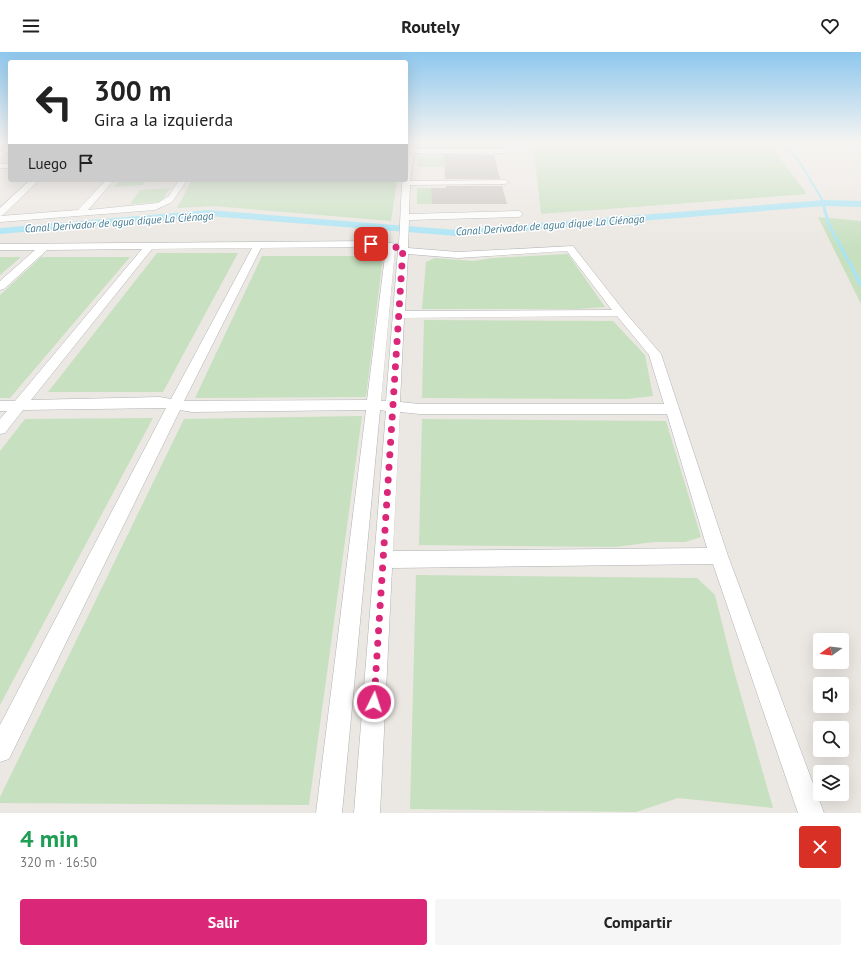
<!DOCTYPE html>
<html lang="es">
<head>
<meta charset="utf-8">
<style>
  :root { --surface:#fff; --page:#f6f6f6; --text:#222; --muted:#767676; --accent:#db2777 }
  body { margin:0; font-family:"PT Sans",sans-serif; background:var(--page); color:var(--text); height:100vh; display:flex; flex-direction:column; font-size:15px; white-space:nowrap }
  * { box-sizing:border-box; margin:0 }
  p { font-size:13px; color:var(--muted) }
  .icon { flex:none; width:22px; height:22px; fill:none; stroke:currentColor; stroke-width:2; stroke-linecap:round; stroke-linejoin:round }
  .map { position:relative; height:761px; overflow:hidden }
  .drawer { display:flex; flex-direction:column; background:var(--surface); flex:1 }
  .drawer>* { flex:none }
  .hud { position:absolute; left:8px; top:8px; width:400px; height:122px; border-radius:4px; box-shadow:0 4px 16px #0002; background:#fff; color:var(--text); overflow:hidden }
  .needle { width:26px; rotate:255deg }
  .buttons { position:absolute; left:813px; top:581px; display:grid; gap:8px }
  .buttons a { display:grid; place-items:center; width:36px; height:36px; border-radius:4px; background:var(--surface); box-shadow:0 4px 16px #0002; font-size:20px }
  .pin { position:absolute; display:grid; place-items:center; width:34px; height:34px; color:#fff; margin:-17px; border-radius:8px; box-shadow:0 2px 6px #0006 }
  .me { position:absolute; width:44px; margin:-22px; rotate:4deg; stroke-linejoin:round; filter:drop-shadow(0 0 3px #0008) }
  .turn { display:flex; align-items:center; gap:14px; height:84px; padding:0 20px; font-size:18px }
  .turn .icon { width:52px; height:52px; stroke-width:2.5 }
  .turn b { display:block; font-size:28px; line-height:34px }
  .then { display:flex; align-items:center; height:38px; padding:0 20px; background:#0003; gap:8px; font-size:15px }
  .round { display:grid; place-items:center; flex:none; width:42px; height:42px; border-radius:4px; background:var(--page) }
  .overview { display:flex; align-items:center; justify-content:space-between; height:68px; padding:0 20px }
  h1 { font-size:24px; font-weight:800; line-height:30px; color:#1e9e55 }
  .action { display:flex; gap:8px; margin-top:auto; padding:8px 20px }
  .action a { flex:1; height:46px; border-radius:4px; background:var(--accent); color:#fff; font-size:16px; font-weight:800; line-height:46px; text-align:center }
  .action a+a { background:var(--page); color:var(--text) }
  header { display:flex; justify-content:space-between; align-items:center; height:52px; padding:0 20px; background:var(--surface); font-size:18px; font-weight:800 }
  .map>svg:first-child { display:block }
  .green { fill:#c7e0c0 }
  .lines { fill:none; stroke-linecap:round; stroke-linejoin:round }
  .stream-far2 { stroke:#a8e4f5; stroke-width:2 }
  .stream-far1 { stroke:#a8e4f5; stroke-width:3 }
  .stream { stroke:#a8e4f5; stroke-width:3.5 }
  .canal { fill:#a8e4f5; fill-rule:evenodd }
  .building { fill:#c8c4c0 }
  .minor-casing { stroke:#afb3b6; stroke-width:1 }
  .minor { fill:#fff; fill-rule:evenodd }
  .route { stroke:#db2777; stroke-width:7; stroke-dasharray:0 12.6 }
  .labels { text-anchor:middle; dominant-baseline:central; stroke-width:3; stroke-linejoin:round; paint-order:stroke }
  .far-water-label { font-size:11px; font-style:italic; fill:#427b93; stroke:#fff }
</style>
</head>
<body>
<header><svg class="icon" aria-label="menu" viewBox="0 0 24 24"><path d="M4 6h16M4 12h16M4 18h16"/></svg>Routely<svg class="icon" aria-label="heart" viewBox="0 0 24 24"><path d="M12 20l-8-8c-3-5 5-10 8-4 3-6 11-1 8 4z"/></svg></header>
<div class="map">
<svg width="861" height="761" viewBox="0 0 861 761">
  <rect width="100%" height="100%" fill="#ebe7e2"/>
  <path class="green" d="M 456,90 L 492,90 L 494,98 L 457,98 Z
    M 533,90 L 768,90 L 807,142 L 541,162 Z
    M 419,103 L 444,103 L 445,115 L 418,115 Z
    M 119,128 L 147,128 L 143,133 L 114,135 Z
    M 192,128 L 397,128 L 391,169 L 213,154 L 177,156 Z
    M 170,136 L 163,148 L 159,150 L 130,152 L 140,138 Z
    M 417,136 L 431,136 L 432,152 L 417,152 Z
    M 818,165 L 861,169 L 861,252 Z
    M 157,201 L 238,201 L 163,340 L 48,340 Z
    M 568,202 L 605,255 L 578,257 L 422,257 L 426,210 L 435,206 L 473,209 L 493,206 Z
    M 262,204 L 383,204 L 366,345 L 195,346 Z
    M 0,205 L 21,205 L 0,223 Z
    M 41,205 L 130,205 L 10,346 L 0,346 L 0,243 Z
    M 424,268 L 613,269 L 645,303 L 653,344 L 627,347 L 422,346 Z
    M 362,364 L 309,753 L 0,751 L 0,745 L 184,367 Z
    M 153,366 L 0,653 L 0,399 L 25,367 Z
    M 422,367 L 666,369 L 701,485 L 685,490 L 654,490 L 615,495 L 419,493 Z
    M 416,523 L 697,526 L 715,543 L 734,619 L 773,756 L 678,746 L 636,760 L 410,757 Z"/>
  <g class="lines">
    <path class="stream-far2" d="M 782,90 L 799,109 L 823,149"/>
    <path class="stream-far1" d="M 822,148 L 829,173 L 856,223"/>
    <path class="stream" d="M 855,222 L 861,233"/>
    <path class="canal" d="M 824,148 L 861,149 L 861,155 L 824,154 L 457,184 L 208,164 L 0,182 L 0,176 L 208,158 L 457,178 Z"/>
  </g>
  <path class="building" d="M 444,102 L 494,103 L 500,127 L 445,127 Z
    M 446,134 L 502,134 L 507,152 L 432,152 L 431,136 L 446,136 Z"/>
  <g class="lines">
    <defs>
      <path id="minor" d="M 409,90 L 415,90 L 414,97 L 505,97 L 508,99 L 505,101 L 414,101 L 410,129 L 505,128 L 509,130 L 505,132 L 410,133 L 409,162 L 519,159 L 523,162 L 519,165 L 409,168 L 408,196 L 458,200 L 573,194 L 624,259 L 661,302 L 728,504 L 824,761 L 798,761 L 713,512 L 392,516 L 380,761 L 354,761 L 386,359 L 380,358 L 342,761 L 316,761 L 366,358 L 192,360 L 180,358 L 9,707 L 0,710 L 0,673 L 166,356 L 23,358 L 5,381 L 0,382 L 0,367 L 7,359 L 0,359 L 0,349 L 15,349 L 142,197 L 47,198 L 4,237 L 0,238 L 0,229 L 35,198 L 0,198 L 0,192 L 371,189 L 399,192 L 402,131 L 403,128 L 406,128 L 407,99 ZM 371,195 L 386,196 L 367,348 L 184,349 L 261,196 ZM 252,196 L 171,347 L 160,345 L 31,348 L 152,197 ZM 395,198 L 398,198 L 386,349 L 381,349 ZM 567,199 L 612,258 L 405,259 L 408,202 L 458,206 ZM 617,264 L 649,303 L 664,352 L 420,352 L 400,350 L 404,266 ZM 400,360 L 420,362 L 667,362 L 707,496 L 393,499 Z
        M 10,94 L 10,99 L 0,105 L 0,100 Z
        M 0,112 L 10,112 L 10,116 L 0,116 Z
        M 30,128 L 39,128 L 3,163 L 0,164 L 0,156 Z
        M 106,128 L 114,128 L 88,158 L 158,151 L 169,144 L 179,128 L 187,128 L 172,150 L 155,158 L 0,170 L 0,164 L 78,158 Z"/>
    </defs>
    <use href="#minor" class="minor-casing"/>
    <use href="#minor" class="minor"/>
  </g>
  <linearGradient id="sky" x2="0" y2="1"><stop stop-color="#8ec7ed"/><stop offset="0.46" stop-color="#f6f4f2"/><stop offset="1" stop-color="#f6f4f2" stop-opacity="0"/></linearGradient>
  <rect width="861" height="196" fill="url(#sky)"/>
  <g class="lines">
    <path class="route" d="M 371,192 L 403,196 L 374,650"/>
  </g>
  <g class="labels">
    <g class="far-water-label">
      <text transform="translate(119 170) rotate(-4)">Canal Derivador de agua dique La Ciénaga</text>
      <text transform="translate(550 173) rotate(-4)">Canal Derivador de agua dique La Ciénaga</text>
    </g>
  </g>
</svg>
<div class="buttons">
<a><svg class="needle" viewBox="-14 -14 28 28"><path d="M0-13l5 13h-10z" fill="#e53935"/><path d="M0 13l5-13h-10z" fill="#767676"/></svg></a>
<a><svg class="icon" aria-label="sound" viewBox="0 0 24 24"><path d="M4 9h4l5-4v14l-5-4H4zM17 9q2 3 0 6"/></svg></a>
<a><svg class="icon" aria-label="search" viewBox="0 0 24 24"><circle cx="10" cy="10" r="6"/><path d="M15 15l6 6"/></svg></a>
<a><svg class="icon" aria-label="layers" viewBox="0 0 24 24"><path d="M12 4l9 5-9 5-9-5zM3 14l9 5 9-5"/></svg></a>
</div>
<div class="pin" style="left:371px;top:192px;background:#d93025"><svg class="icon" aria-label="arrive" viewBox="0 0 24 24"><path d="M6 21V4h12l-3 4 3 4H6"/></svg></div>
<svg class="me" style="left:374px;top:650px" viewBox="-20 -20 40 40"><circle r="17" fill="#db2777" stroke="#fff" stroke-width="3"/><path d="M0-11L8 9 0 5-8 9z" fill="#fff"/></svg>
<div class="hud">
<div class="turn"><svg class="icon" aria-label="left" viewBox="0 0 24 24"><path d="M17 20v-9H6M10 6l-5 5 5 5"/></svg><div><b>300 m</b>Gira a la izquierda</div></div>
<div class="then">Luego<svg class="icon" aria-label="arrive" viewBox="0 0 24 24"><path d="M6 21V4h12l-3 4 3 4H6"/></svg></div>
</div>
</div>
<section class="drawer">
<div class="overview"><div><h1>4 min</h1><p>320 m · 16:50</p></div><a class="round" style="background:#d93025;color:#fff"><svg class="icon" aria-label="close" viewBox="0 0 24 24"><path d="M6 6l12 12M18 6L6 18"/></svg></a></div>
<div class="action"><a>Salir</a><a>Compartir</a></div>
</section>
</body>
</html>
